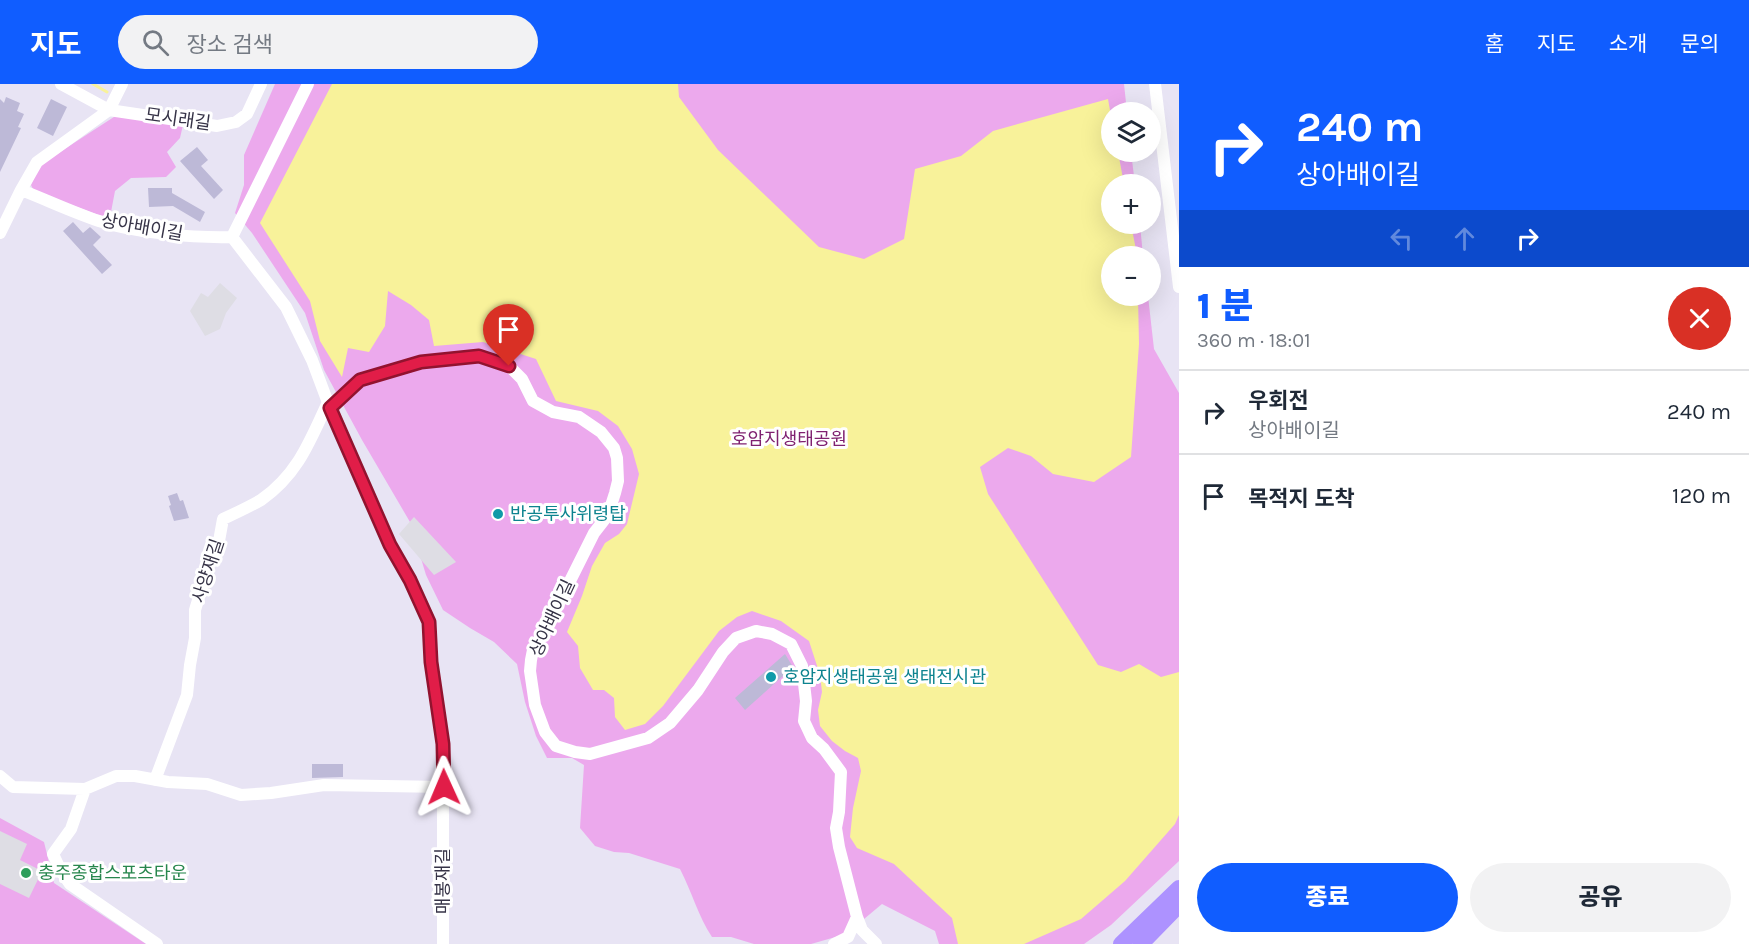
<!DOCTYPE html>
<html lang="ko">
<head>
<meta charset="utf-8">
<style>
  :root { --surface:#fff; --page:#f2f2f3; --text:#1f2937; --muted:#747a83; --line:#e0e1e3; --accent:#105dff }
  body { margin:0; font-family:Karla,"Noto Sans KR",sans-serif; background:var(--page); color:var(--text); height:100vh; display:flex; flex-direction:column; font-size:22px; white-space:nowrap }
  * { box-sizing:border-box; margin:0 }
  p { font-size:20px; color:var(--muted) }
  .icon { flex:none; width:33px; height:33px; fill:none; stroke:currentColor; stroke-width:2; stroke-linecap:round; stroke-linejoin:round }
  .map { position:relative; flex:1; overflow:hidden }
  .details { display:flex; flex-direction:column; background:var(--surface); width:570px }
  .details>* { flex:none }
  .banner { background:#105dff; color:#fff; overflow:hidden }
  .fabs { position:absolute; left:1101px; top:18px; display:grid; gap:12px }
  .fabs a { display:grid; place-items:center; width:60px; height:60px; border-radius:50%; background:var(--surface); box-shadow:0 6px 24px #0002; font-size:30px }
  .pin { position:absolute; display:grid; place-items:center; width:51px; height:51px; color:#fff; margin:-62px -26px; border-radius:50% 50% 50% 0; rotate:-45deg; box-shadow:0 0 6px #0007 }
  .pin .icon { rotate:45deg }
  .me { position:absolute; width:66px; margin:-33px; rotate:359deg; stroke-linejoin:round; filter:drop-shadow(0 0 4px #0008) }
  .turn { display:flex; align-items:center; gap:21px; height:126px; padding:0 18px; font-size:27px }
  .turn .icon { width:78px; height:78px; stroke-width:2.5 }
  .turn b { display:block; font-size:42px; line-height:51px }
  .lanes { display:flex; align-items:center; height:57px; padding:0 18px; background:#0003; justify-content:center; gap:30px; direction:ltr }
  .lanes .off { opacity:.35 }
  .round { display:grid; place-items:center; flex:none; width:63px; height:63px; border-radius:32px; background:var(--page) }
  .headline { display:flex; align-items:center; justify-content:space-between; height:102px; padding:0 18px }
  h1 { font-size:36px; font-weight:800; line-height:45px; color:var(--accent) }
  .action { display:flex; gap:12px; margin-top:auto; padding:12px 18px }
  .action a { flex:1; height:69px; border-radius:36px; background:var(--accent); color:#fff; font-size:24px; font-weight:800; line-height:69px; text-align:center }
  .action a+a { background:var(--page); color:var(--text) }
  ul { padding:0; list-style:none }
  li { display:flex; align-items:center; gap:18px; height:84px; padding:0 18px; border-top:2px solid var(--line) }
  li div { flex:1 }
  li b { display:block; font-size:22px }
  li em { font-style:normal }
  header { display:flex; align-items:center; gap:36px; box-sizing:border-box; height:84px; padding:0 30px; background:var(--accent); color:#fff }
  header strong { font-size:28px }
  nav { display:flex; gap:33px; margin-inline-start:auto; font-size:21px }
  .search { width:420px; height:54px; background:var(--page); display:flex; align-items:center; gap:15px; box-sizing:border-box; padding:0 21px; border-radius:33px; color:var(--muted); font-size:22px }
  main { display:flex; flex:1; min-height:0 }
  .map>svg:first-child { display:block }
  .green { fill:#eca9ed }
  .parking { fill:#dedde4 }
  .water { fill:#f8f29a }
  .lines { fill:none; stroke-linecap:round; stroke-linejoin:round }
  .stream { stroke:#f8f29a; stroke-width:3 }
  .building { fill:#bdb9d7 }
  .minor { stroke:#fff; stroke-width:12 }
  .major { stroke:#ad92ff; stroke-width:16 }
  .route-casing { stroke:#92132f; stroke-width:15 }
  .route { stroke:#e11d48; stroke-width:10 }
  .culture-dot { fill:#0f9aa8; stroke:#fff; stroke-width:2 }
  .leisure-dot { fill:#2e9e5b; stroke:#fff; stroke-width:2 }
  .labels { text-anchor:middle; dominant-baseline:central; stroke-width:6; stroke-linejoin:round; paint-order:stroke }
  .street-label { font-size:18px; fill:#363347; stroke:#fff }
  .park-label { font-size:18px; fill:#7f2170; stroke:#fff }
  .culture-label { font-size:18px; fill:#0d838f; stroke:#fff; text-anchor:start }
  .leisure-label { font-size:18px; fill:#27864d; stroke:#fff; text-anchor:start }
</style>
</head>
<body>
<header>
<strong>지도</strong>
<div class="search"><svg class="icon" aria-label="search" viewBox="0 0 24 24"><circle cx="10" cy="10" r="6"/><path d="M15 15l6 6"/></svg>장소 검색</div>
<nav><a>홈</a><a>지도</a><a>소개</a><a>문의</a></nav>
</header>
<main>
<div class="map">
<svg width="1179" height="860" viewBox="0 0 1179 860">
  <rect width="100%" height="100%" fill="#e8e4f4"/>
  <path class="green" d="M 275,0 L 1124,0 L 1127,28 L 1112,28 L 1112,68 L 1131,68 L 1135,100 L 1112,100 L 1112,140 L 1140,140 L 1143,172 L 1112,172 L 1112,212 L 1148,212 L 1154,265 L 1179,309 L 1179,777 L 1111,841 L 1084,860 L 939,860 L 935,847 L 882,820 L 846,850 L 811,860 L 754,860 L 731,853 L 712,853 C 698,832 692,808 680,785 L 629,769 L 614,768 L 595,762 L 580,744 L 584,681 L 572,674 L 547,674 L 536,652 L 525,618 L 517,580 L 494,558 L 470,544 L 443,526 L 426,491 L 410,438 L 362,356 L 324,286 L 305,229 L 252,149 L 235,129 L 244,101 L 244,71 Z
    M 117,31 L 183,41 L 180,54 L 167,68 L 176,83 L 166,93 L 131,94 L 115,107 L 111,128 L 104,133 L 34,107 L 31,101 L 40,81 Z
    M 0,734 L 44,758 L 54,799 L 146,860 L 0,860 Z"/>
  <path class="parking" d="M 220,199 L 237,214 L 226,229 L 220,245 L 205,252 L 190,227 L 201,209 L 208,213 Z
    M 414,433 L 456,478 L 434,491 L 399,450 Z
    M 0,747 L 27,760 L 20,776 L 42,787 L 29,814 L 0,800 Z"/>
  <path class="water" d="M 332,0 L 678,0 L 679,13 L 718,66 L 819,163 L 864,175 L 904,155 L 915,85 L 961,72 L 993,47 L 1108,15 L 1111,32 L 1112,68 L 1118,68 L 1124,100 L 1112,100 L 1112,140 L 1131,140 L 1137,171 L 1137,172 L 1112,172 L 1112,212 L 1138,212 L 1139,260 L 1131,373 L 1094,398 L 1053,390 L 1031,372 L 1008,364 L 980,383 L 988,410 L 1098,581 L 1121,588 L 1139,580 L 1161,593 L 1179,588 L 1179,731 L 1175,740 L 1125,797 L 1081,835 L 1024,860 L 958,860 L 952,834 L 894,780 L 857,764 L 850,753 L 853,724 L 861,687 L 858,674 L 845,667 L 832,657 L 820,642 L 818,626 L 822,608 L 820,591 L 809,557 L 781,537 L 752,527 L 737,533 L 719,547 L 663,622 L 645,640 L 625,646 L 615,633 L 614,614 L 604,606 L 593,606 L 580,584 L 578,562 L 567,548 L 582,512 L 592,482 L 605,459 L 619,450 L 627,440 L 639,390 L 632,365 L 618,342 L 598,327 L 556,317 L 536,275 L 483,258 L 434,262 L 429,236 L 411,221 L 388,207 L 385,242 L 369,268 L 348,264 L 342,293 L 320,257 L 310,217 L 260,139 Z"/>
  <g class="lines">
    <path class="stream" d="M 93,0 L 107,8"/>
  </g>
  <path class="building" d="M 6,13 L 20,19 L 17,27 L 24,30 L 18,43 L 21,44 L 0,88 L 0,15 L 4,19 Z
    M 51,15 L 67,23 L 53,52 L 37,44 Z
    M 197,63 L 208,76 L 201,82 L 223,106 L 214,115 L 180,77 Z
    M 148,104 L 172,104 L 172,109 L 205,128 L 200,138 L 173,122 L 149,123 Z
    M 73,138 L 83,149 L 90,143 L 101,153 L 93,161 L 112,181 L 102,190 L 63,147 Z
    M 177,409 L 180,417 L 183,416 L 189,434 L 174,437 L 169,422 L 171,421 L 168,412 Z
    M 785,570 L 793,583 L 745,626 L 735,614 Z
    M 312,680 L 343,680 L 343,693 L 312,694 Z"/>
  <g class="lines">
    <path class="minor" d="M 61,0 L 109,26 L 217,42 L 236,38 L 247,30 L 261,0
      M 308,0 L 232,153 L 286,223 L 312,276 L 330,324 L 360,296 L 421,278 L 479,272 L 509,282 L 522,295 L 533,317 L 553,328 L 579,333 L 601,348 L 614,364 L 617,374 L 618,397 L 615,409 L 608,431 L 594,449 L 550,537 L 533,566 L 531,576 L 530,587 L 535,621 L 545,648 L 556,662 L 575,668 L 590,670 L 648,654 L 670,639 L 698,606 L 723,568 L 736,554 L 756,547 L 772,550 L 791,560 L 802,582 L 806,617 L 804,637 L 812,654 L 824,665 L 841,688 L 839,728 L 836,744 L 839,763 L 857,833 L 862,846 L 876,860
      M 1155,0 L 1179,203
      M 21,106 C 47,116 72,128 99,137 C 136,149 193,154 232,153
      M 0,149 L 21,106 L 37,78 L 109,26 L 122,0
      M 330,324 L 390,461 L 410,496 L 429,538 L 431,578 L 443,660 L 443,860
      M 0,692 L 13,703 L 85,705 L 116,692 L 135,692 L 168,698 L 207,700 L 241,711 L 271,709 L 324,701 L 444,703
      M 155,696 L 187,611 L 190,581 L 195,554 L 195,526 L 208,483 L 219,457 L 223,435 C 236,429 249,423 261,416 C 298,390 310,357 328,318
      M 85,705 L 71,745 L 53,770 L 61,787 L 70,800 L 157,860
      M 834,860 L 848,853 L 857,833"/>
    <path class="major" d="M 1121,860 L 1179,804
      M 1141,860 L 1179,821"/>
  </g>
  <g class="lines">
    <defs>
      <path id="route" d="M 444,703 L 443,660 L 431,578 L 429,538 L 410,496 L 390,461 L 330,324 L 360,296 L 421,278 L 479,272 L 509,282"/>
    </defs>
    <use href="#route" class="route-casing"/>
    <use href="#route" class="route"/>
  </g>
  <g class="culture-dot">
    <circle cx="498" cy="430" r="6"/>
    <circle cx="771" cy="593" r="6"/>
  </g>
  <circle class="leisure-dot" cx="26" cy="789" r="6"/>
  <g class="labels">
    <g class="street-label">
      <text transform="translate(178 35) rotate(8)">모시래길</text>
      <text transform="translate(142 143) rotate(10)">상아배이길</text>
      <text transform="translate(208 487) rotate(-72)">사양재길</text>
      <text transform="translate(552 534) rotate(-65)">상아배이길</text>
      <text transform="translate(443 797) rotate(-90)">매봉재길</text>
    </g>
    <g class="park-label">
      <text x="789" y="355">호암지생태공원</text>
    </g>
    <g class="culture-label">
      <text x="510" y="430">반공투사위령탑</text>
      <text x="783" y="593">호암지생태공원 생태전시관</text>
    </g>
    <g class="leisure-label">
      <text x="38" y="789">충주종합스포츠타운</text>
    </g>
  </g>
</svg>
<div class="fabs">
<a><svg class="icon" aria-label="layers" viewBox="0 0 24 24"><path d="M12 4l9 5-9 5-9-5zM3 14l9 5 9-5"/></svg></a>
<a>+</a>
<a>−</a>
</div>
<div class="pin" style="left:509px;top:282px;background:#d93025"><svg class="icon" aria-label="arrive" viewBox="0 0 24 24"><path d="M6 21V4h12l-3 4 3 4H6"/></svg></div>
<svg class="me" style="left:444px;top:703px" viewBox="-20 -20 40 40"><path d="M0-17L14 15 0 8-14 15z" fill="#e11d48" stroke="#fff" stroke-width="4"/></svg>
</div>
<section class="details">
<div class="banner">
<div class="turn"><svg class="icon" aria-label="right" viewBox="0 0 24 24"><path d="M7 20v-9h11M14 6l5 5-5 5"/></svg><div><b>240 m</b>상아배이길</div></div>
<div class="lanes"><svg class="icon off" aria-label="left" viewBox="0 0 24 24"><path d="M17 20v-9H6M10 6l-5 5 5 5"/></svg><svg class="icon off" aria-label="ahead" viewBox="0 0 24 24"><path d="M12 20V5M6 11l6-6 6 6"/></svg><svg class="icon" aria-label="right" viewBox="0 0 24 24"><path d="M7 20v-9h11M14 6l5 5-5 5"/></svg></div>
</div>
<div class="headline"><div><h1>1 분</h1><p>360 m · 18:01</p></div><a class="round" style="background:#d93025;color:#fff"><svg class="icon" aria-label="close" viewBox="0 0 24 24"><path d="M6 6l12 12M18 6L6 18"/></svg></a></div>
<ul>
<li><svg class="icon" aria-label="right" viewBox="0 0 24 24"><path d="M7 20v-9h11M14 6l5 5-5 5"/></svg><div><b>우회전</b><p>상아배이길</p></div><em>240 m</em></li>
<li><svg class="icon" aria-label="arrive" viewBox="0 0 24 24"><path d="M6 21V4h12l-3 4 3 4H6"/></svg><div><b>목적지 도착</b></div><em>120 m</em></li>
</ul>
<div class="action"><a>종료</a><a>공유</a></div>
</section>
</main>
</body>
</html>
